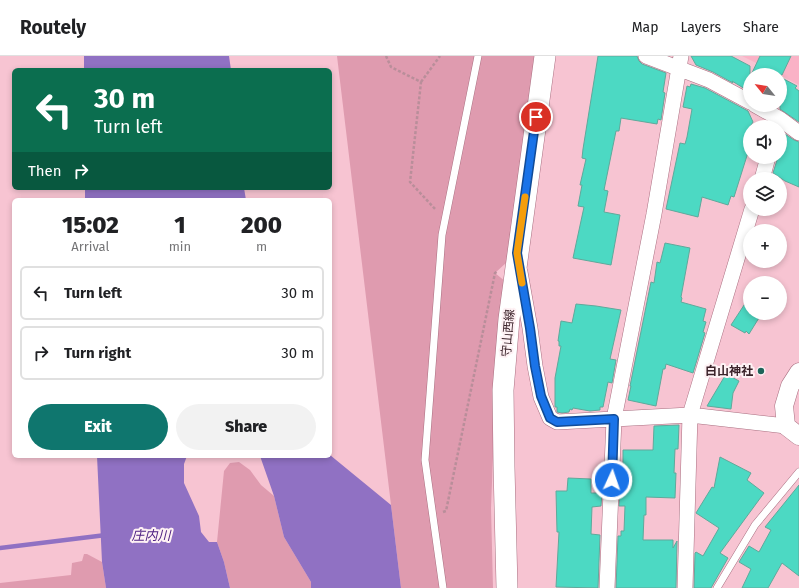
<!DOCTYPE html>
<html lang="en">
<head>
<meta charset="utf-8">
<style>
  :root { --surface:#fff; --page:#f2f2f2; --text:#202124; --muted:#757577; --line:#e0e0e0; --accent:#0f766e }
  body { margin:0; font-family:"Fira Sans","Noto Sans JP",sans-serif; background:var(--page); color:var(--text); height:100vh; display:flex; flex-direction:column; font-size:15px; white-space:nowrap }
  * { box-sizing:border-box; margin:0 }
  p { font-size:13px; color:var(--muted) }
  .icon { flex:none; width:22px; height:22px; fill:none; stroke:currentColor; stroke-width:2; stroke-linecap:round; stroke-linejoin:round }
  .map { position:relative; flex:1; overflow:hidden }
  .panel { position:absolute; left:12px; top:142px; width:320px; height:260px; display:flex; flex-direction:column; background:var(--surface); border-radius:6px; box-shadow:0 2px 6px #0003 }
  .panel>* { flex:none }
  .top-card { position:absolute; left:12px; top:12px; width:320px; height:122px; border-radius:6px; box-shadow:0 2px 6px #0003; background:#0b6e4f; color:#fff; overflow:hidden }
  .needle { width:26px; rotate:300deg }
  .buttons { position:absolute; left:743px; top:12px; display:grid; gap:8px }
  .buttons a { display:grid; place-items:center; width:44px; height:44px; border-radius:50%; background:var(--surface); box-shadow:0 2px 6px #0003; font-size:20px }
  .pin { position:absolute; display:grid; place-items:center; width:34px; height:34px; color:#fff; margin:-17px; border:2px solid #fff; border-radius:50%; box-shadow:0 1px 4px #0007 }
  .me { position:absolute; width:44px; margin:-22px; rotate:3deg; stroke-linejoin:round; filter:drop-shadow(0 0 3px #0008) }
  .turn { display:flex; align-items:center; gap:14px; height:84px; padding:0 16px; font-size:18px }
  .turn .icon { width:52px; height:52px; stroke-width:2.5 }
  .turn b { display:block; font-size:28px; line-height:34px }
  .then { display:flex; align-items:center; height:38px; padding:0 16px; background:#0003; gap:8px; font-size:15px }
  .eta { display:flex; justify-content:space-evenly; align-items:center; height:68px; text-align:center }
  .eta b { font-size:24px; font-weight:800; line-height:28px }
  .cta { display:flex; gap:8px; margin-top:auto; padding:8px 16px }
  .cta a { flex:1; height:46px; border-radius:24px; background:var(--accent); color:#fff; font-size:16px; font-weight:800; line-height:46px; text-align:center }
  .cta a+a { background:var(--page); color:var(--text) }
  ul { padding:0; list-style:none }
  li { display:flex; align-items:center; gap:12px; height:54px; margin:0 8px 6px; padding:0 8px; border:2px solid var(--line); border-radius:6px }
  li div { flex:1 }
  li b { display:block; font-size:15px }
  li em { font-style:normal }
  header { display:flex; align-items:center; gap:24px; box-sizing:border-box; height:56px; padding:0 20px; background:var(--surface); border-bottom:1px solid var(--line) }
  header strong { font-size:19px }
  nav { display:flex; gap:22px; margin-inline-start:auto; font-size:14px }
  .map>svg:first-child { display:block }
  .built { fill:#fab2c6 }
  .green { fill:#df9baf }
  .water { fill:#9071c3 }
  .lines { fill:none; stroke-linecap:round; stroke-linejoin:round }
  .stream { stroke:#9071c3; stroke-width:4.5 }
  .building { fill:#4cd9c3; stroke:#5fa99b }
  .service-casing { stroke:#a96f80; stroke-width:8 }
  .minor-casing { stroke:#a96f80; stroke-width:16 }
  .tertiary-casing { stroke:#a96f80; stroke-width:19 }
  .secondary-casing { stroke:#a96f80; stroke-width:22 }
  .path { stroke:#b98e9a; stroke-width:2.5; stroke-dasharray:3 2; stroke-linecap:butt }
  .service { stroke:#fff; stroke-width:7 }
  .minor { stroke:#fff; stroke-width:15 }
  .tertiary { stroke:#fff; stroke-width:18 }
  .secondary { stroke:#fff; stroke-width:21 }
  .route-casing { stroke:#114b97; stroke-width:10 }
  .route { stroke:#1a73e8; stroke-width:7 }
  .slow { stroke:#f59e0b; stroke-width:7 }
  .poi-dot { fill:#1c6459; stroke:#fef1f4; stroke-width:1.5 }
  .labels { text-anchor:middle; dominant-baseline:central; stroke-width:4; stroke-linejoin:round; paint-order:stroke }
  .street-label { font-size:12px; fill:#3a2229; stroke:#fef1f4 }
  .poi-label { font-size:12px; font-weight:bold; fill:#3a2229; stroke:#fef1f4; text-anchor:end }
  .water-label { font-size:13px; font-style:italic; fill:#4e2082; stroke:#fef1f4 }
</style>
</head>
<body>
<header>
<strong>Routely</strong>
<nav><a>Map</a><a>Layers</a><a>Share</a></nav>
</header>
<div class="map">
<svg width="799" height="532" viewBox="0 0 799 532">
  <rect width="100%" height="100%" fill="#f7c4d2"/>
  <path class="built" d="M 742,0 L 799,0 L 799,29 L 780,19 Z"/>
  <path class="green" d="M 337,0 L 545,0 L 517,197 L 495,217 L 506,226 L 497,299 L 491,452 L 493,532 L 401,532 Z
    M 239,406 L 250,414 L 261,429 L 274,440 L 284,481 L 311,526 L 311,532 L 230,532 L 224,506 L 217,486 L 224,415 L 230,407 Z
    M 84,498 L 87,498 L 102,506 L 106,532 L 0,532 L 0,527 L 71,519 L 72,507 L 82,505 Z"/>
  <path class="water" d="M 84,0 L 229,0 L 231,14 L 84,14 Z
    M 85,132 L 244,132 L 246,144 L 85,144 Z
    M 330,399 L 391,449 L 401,532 L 311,532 L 311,526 L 284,481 L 274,440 L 260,400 L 330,400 Z
    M 97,400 L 187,400 L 184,408 L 184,427 L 199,460 L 201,476 L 209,486 L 217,486 L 224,506 L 230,532 L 106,532 L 102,506 Z"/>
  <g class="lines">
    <path class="stream" d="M 0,492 L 106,479"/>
  </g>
  <path class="building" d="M 598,0 L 637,0 L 639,5 L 642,8 L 666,17 L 663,36 L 665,37 L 661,64 L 658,63 L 657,68 L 621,62 L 619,75 L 616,75 L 604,134 L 608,135 L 604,156 L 620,159 L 611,209 L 573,202 L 584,151 L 578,150 L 582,129 L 580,129 L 586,103 L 582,102 L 583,93 Z
    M 691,0 L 731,0 L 750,10 L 750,36 L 732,25 L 733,27 L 713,16 L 696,9 Z
    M 760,0 L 791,0 L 782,19 L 751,19 Z
    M 780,21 L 797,30 L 795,32 L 799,35 L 799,66 L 780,53 Z
    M 691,28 L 705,32 L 748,55 L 753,66 L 750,71 L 750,90 L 734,141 L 731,140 L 728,149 L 702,141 L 698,161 L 666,153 L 680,87 L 685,88 L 687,81 L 692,53 L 683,51 L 687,30 L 690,31 Z
    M 785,78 L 794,84 L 799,86 L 799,131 L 785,125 L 773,117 L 778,101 L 780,101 L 780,94 Z
    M 665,187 L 690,192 L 681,241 L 682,242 L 681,246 L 706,253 L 703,265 L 706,266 L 703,276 L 705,277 L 693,317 L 666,308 L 665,313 L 663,313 L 656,350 L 628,344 L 631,330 L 630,330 L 651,226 L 654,227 L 657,206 L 660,207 Z
    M 750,240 L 750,257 L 762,257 L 749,278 L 746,275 L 745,277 L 731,269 Z
    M 576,248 L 596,250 L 621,254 L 610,303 L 616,304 L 612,327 L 608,326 L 603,351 L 600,351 L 600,354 L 590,355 L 573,352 L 572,354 L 570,353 L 569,356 L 562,357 L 557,356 L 557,351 L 555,351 L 555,322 L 561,290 L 559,290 L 559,285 L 558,285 L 561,265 L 572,267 Z
    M 726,318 L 739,325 L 733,337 L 731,353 L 707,350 Z
    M 679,369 L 678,393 L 675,393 L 674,417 L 676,417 L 675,442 L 646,441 L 646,459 L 644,459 L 643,484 L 673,484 L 673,492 L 677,485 L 676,532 L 616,532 L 618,480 L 621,480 L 621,475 L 624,475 L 625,450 L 619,450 L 620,437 L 623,437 L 623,394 L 653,394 L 654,370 Z
    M 720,401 L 751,417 L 747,424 L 764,437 L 720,497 L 728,502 L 711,532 L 694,532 L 695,497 L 696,496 L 703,500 L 719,472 L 696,457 L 712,431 L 714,432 Z
    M 568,422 L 591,423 L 591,437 L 602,437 L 601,450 L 592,451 L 591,478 L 600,479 L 598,532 L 556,531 L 559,476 L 557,476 L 556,435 L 567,435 Z
    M 799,429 L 799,520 L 782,507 L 768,532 L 742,532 L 751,513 L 739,506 L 749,490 L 759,496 L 771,474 L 765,471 Z"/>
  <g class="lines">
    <defs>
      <path id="service" d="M 443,532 L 425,404 L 442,179 L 478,0
        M 717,532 L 755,469 L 799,416"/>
      <path id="minor" d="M 646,0 L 709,24 L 750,46
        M 755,49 L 780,63 L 799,77
        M 762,123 L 768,101
        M 520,216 L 530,272 L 535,310 L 541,341 L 550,362 L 557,366 L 690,359 L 786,370
        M 607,532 L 614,363 L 654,158 L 681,0
        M 685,532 L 690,359 L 752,153"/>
      <path id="tertiary" d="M 799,316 L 790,330 L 784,350 L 786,370 L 799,380"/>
      <path id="secondary" d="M 507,532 L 504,411 L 503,334 L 509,263 L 545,0"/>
    </defs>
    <use href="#service" class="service-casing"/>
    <use href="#minor" class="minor-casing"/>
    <use href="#tertiary" class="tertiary-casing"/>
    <use href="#secondary" class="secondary-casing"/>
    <path class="path" d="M 386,0 L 391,11 L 421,26 L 410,126 L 436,154
      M 421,26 L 440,0
      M 443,456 L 446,455 L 495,217 L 498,215"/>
    <use href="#service" class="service"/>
    <use href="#minor" class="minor"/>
    <use href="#tertiary" class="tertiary"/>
    <use href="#secondary" class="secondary"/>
  </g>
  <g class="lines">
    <defs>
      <path id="route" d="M 536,61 L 517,197 L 530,272 L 535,310 L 541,340 L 550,362 L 557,366 L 614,363 L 612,424"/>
    </defs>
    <use href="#route" class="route-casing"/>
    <use href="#route" class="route"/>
    <path class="slow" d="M 522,227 L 517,197 L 525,141"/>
  </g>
  <circle class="poi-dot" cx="761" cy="315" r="4"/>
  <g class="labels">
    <g class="street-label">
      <text transform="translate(508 277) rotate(-85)">守山西線</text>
    </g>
    <g class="poi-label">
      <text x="753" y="315">白山神社</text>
    </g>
    <g class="water-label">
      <text x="151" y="479">庄内川</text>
    </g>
  </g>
</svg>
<div class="buttons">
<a><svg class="needle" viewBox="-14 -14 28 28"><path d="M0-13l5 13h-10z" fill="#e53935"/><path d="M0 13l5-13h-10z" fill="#757577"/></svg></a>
<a><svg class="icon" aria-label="sound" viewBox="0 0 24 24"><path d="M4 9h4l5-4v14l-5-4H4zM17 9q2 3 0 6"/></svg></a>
<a><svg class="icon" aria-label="layers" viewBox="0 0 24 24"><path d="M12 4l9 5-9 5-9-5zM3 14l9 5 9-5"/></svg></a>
<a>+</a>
<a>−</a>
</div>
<div class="pin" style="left:536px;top:61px;background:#d93025"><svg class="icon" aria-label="arrive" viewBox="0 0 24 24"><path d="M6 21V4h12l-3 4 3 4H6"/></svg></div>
<svg class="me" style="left:612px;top:424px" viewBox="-20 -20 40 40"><circle r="17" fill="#1a73e8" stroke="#fff" stroke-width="3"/><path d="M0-11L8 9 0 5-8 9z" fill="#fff"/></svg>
<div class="top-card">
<div class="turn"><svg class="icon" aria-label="left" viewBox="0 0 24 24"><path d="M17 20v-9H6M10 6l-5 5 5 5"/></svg><div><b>30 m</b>Turn left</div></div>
<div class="then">Then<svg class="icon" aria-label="right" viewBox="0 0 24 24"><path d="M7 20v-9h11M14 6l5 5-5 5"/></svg></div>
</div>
<section class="panel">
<div class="eta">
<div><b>15:02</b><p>Arrival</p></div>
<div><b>1</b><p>min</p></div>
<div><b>200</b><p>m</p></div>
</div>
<ul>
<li><svg class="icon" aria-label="left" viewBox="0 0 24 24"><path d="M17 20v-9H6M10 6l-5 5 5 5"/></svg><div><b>Turn left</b></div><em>30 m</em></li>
<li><svg class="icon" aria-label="right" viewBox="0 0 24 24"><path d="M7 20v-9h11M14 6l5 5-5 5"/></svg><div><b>Turn right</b></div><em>30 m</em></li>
</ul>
<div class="cta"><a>Exit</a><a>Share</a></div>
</section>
</div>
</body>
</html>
